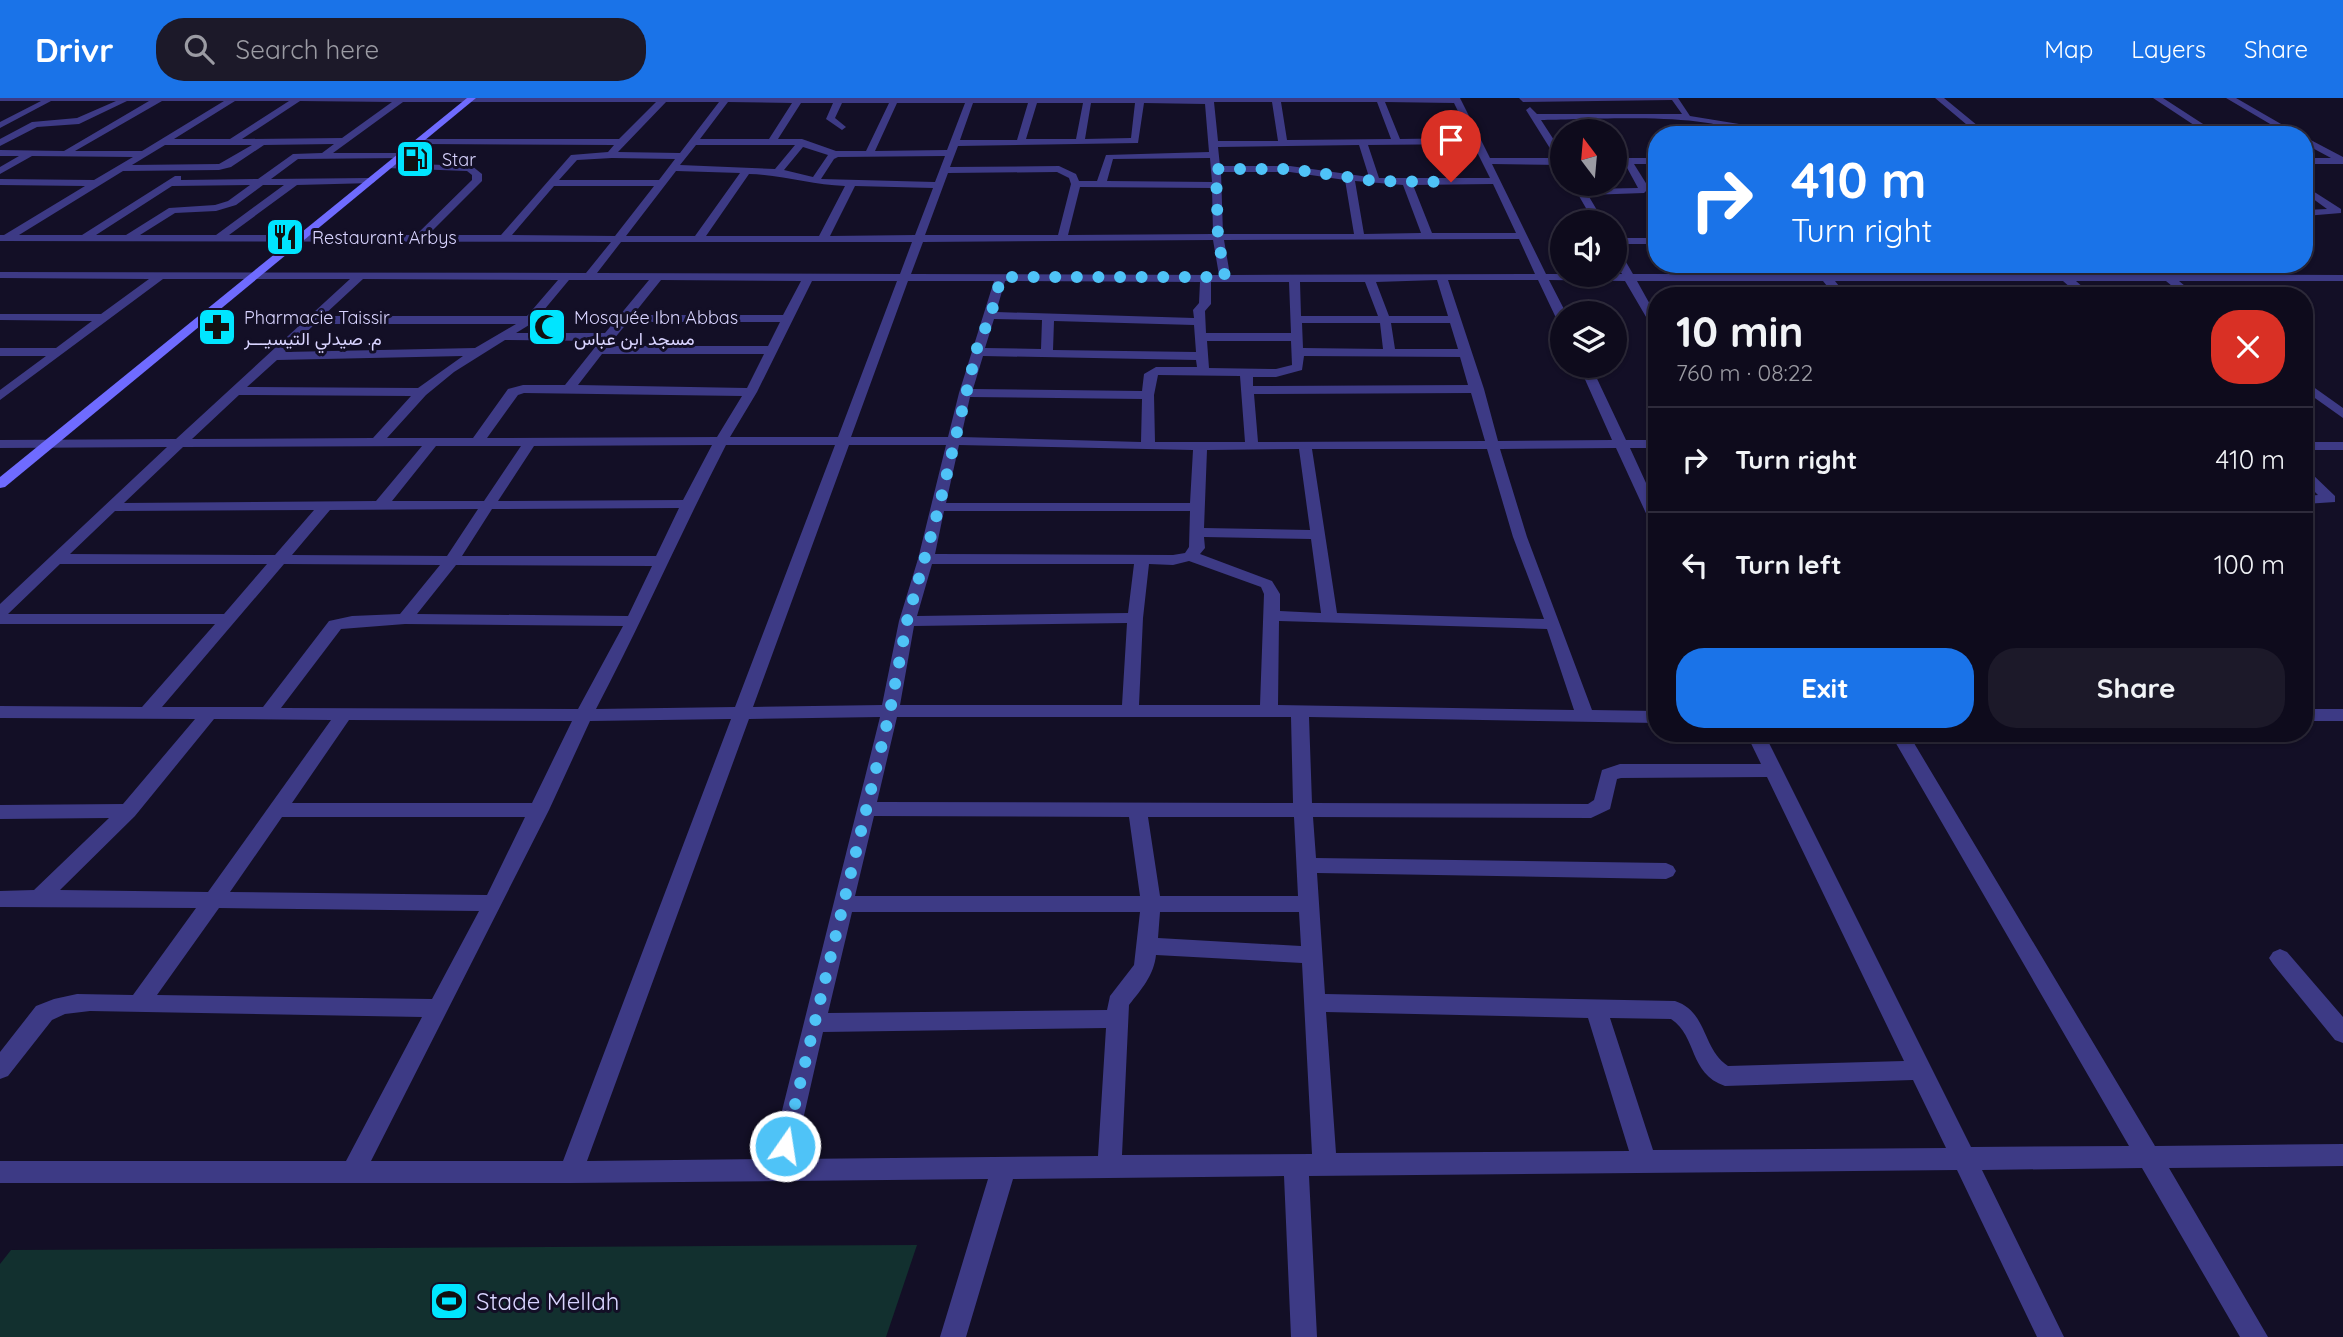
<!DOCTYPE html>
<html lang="en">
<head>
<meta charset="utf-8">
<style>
  :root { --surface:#0e0b1c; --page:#1c1929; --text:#f1f3f6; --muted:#9b9ba3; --line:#2e2b3b; --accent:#1a73e8 }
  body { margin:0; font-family:Quicksand,Vazirmatn,sans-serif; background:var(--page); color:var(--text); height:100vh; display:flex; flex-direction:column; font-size:26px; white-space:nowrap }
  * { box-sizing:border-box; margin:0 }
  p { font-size:23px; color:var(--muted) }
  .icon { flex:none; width:38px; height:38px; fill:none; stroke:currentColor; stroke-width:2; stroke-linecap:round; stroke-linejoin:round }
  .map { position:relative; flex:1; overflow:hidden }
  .drawer { position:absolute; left:1648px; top:189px; width:665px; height:455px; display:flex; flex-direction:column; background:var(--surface); border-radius:28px; box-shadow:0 2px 5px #0004,0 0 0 2px var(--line) }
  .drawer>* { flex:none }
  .guide { position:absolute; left:1648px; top:28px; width:665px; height:147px; border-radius:28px; box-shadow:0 2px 5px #0004,0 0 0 2px var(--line); background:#1a73e8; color:#fff; overflow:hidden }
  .needle { width:46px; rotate:344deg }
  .controls { position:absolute; left:1550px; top:21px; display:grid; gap:14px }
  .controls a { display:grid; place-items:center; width:77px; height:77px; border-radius:50%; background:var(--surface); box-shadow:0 2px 5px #0004,0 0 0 2px var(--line); font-size:35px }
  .pin { position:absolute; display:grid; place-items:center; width:60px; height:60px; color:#fff; margin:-72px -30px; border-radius:50% 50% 50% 0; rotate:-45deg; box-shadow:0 0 7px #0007 }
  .pin .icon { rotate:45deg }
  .me { position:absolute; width:77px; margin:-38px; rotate:13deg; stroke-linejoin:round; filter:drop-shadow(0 0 5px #0008) }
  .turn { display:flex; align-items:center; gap:24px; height:147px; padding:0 28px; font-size:32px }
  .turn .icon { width:91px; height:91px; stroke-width:2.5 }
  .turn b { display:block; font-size:49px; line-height:60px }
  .round { display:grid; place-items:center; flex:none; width:74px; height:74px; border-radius:28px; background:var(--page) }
  .overview { display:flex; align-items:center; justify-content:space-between; height:119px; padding:0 28px }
  h1 { font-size:42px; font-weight:700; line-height:52px }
  .button { display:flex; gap:14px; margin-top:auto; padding:14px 28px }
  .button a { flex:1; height:80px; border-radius:28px; background:var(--accent); color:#fff; font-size:28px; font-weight:700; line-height:80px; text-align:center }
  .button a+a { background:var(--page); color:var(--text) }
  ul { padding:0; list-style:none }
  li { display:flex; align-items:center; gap:21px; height:105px; padding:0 28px; border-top:2px solid var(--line) }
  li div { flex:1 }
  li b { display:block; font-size:26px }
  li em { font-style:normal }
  header { display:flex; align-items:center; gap:42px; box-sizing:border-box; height:98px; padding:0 35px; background:var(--accent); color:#fff }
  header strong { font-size:33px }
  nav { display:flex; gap:38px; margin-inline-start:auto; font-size:24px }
  .search { width:490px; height:63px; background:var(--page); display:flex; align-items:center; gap:18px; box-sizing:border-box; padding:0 24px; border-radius:28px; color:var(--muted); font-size:26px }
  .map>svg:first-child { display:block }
  .green { fill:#12302f }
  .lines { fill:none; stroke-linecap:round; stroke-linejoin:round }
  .minor { fill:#3d3a85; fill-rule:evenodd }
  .secondary { fill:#6f6bff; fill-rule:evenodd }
  .route { stroke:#4fc3f7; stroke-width:12; stroke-dasharray:0 21.6 }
  .labels { text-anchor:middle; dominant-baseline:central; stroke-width:6; stroke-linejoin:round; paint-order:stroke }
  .far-poi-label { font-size:18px; fill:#d9d4ff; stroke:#130f26; text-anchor:start }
  .near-poi-label { font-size:24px; fill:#d9d4ff; stroke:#130f26; text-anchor:start }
</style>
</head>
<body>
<header>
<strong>Drivr</strong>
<div class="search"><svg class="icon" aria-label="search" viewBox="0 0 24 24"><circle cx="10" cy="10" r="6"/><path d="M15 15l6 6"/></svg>Search here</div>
<nav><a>Map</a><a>Layers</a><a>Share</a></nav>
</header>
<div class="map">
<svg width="2343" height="1239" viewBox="0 0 2343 1239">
  <rect width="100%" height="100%" fill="#130f26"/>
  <path class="green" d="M 917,1147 L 886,1239 L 0,1239 L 0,1166 L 11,1152 Z"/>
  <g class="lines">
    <path class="minor" d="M 0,0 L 1460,0 L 1490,60 L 1556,60 L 1526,12 L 1530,9 L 1537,16 L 1682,16 L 1672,2 L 1523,4 L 1519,0 L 1678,0 L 1690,18 L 1739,26 L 1749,37 L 1740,37 C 1717,13 1578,22 1541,22 L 1563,56 L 1563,67 L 1492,66 L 1546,176 L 1622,176 L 1615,164 L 1615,151 L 1619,152 L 1633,176 L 2157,176 L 2146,166 L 2158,166 L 2171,176 L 2343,177 L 2343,183 L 2179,183 L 2197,198 L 2184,198 L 2166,183 L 2076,183 L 2093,198 L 2080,198 L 2063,183 L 1835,183 L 1847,198 L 1835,198 L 1823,183 L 1637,183 L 1657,219 L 1657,226 L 1649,224 L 1625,183 L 1549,182 L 1566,215 L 1563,215 L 1563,225 L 1557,222 L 1538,182 L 1448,182 L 1484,291 L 1498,343 L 1612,342 L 1579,268 L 1591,268 L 1626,342 L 1657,342 L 1657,350 L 1630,350 L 1657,409 L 1657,428 L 1650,424 L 1616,350 L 1500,351 L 1527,439 L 1592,612 L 1657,613 L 1657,625 L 1309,619 L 1312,705 L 1588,706 L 1594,702 L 1602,672 L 1620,666 L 1761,666 L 1746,635 L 1764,635 L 1971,1049 L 2129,1048 L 1890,635 L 1908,635 L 2155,1048 L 2343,1046 L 2343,1068 L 2169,1070 L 2268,1239 L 2240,1239 L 2142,1070 L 1982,1072 L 2064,1239 L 2037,1239 L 1957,1072 L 1309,1078 L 1317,1239 L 1291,1239 L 1284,1078 L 1013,1081 L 966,1239 L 940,1239 L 988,1081 L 571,1085 L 0,1085 L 0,1063 L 346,1063 L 422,919 L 90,913 L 65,916 L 52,922 L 8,978 L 0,981 L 0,954 L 36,908 L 54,901 L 77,896 L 133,897 L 196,810 L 0,809 L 0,793 L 34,792 L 109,720 L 0,721 L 0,707 L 123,706 L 195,621 L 0,620 L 0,608 L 142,609 L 215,526 L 0,526 L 0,506 L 167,349 L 0,350 L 0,342 L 176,341 L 350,181 L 163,181 L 0,302 L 0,292 L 46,258 L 0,258 L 0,250 L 56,250 L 92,223 L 0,222 L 0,216 L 101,216 L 149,181 L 0,180 L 0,174 L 586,175 L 611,144 L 0,143 L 0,137 L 4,137 L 85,88 L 0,87 L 0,81 L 94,82 L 133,59 L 32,58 L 0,76 L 0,69 L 19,58 L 0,58 L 0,52 L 64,53 L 149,3 L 127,3 L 79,26 L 37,29 L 0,48 L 0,41 L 32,24 L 77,20 L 116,3 L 51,3 L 0,30 L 0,24 L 41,3 L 0,3 ZM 162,3 L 224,3 L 142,53 L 75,53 ZM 235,3 L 289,3 L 230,41 L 174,41 ZM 300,3 L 392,4 L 342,40 L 242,41 ZM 403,4 L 656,4 L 619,41 L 416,41 L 416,45 L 419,46 L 614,47 L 608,54 L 571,57 L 501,137 L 428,137 L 482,83 L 482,76 L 472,68 L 389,65 L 386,66 L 386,70 L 467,73 L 472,77 L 472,82 L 416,137 L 229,137 L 297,87 L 373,85 L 375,83 L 370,80 L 271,81 L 298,61 L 403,60 L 405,58 L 400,55 L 333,55 ZM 666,4 L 719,4 L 680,55 L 618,54 ZM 728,4 L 792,5 L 769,41 L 700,41 ZM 1214,4 L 1272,4 L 1278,43 L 1218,43 ZM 1281,4 L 1377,4 L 1391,41 L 1287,42 ZM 1385,4 L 1454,5 L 1471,40 L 1400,41 ZM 801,5 L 833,5 L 826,21 L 842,32 L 846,29 L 835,20 L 842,5 L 889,5 L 866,53 L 836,53 L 802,41 L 778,41 ZM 897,5 L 965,5 L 947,52 L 875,53 ZM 973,5 L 1028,5 L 1017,42 L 960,42 ZM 1037,5 L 1083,5 L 1076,41 L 1026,41 ZM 1091,5 L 1135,5 L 1131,40 L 1085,41 ZM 1144,5 L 1205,6 L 1209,54 L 1106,57 L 1097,83 L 1079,83 L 1076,76 L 1059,68 L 950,69 L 958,48 L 1138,45 ZM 334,46 L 322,55 L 293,56 L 258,81 L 181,82 L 181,78 L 175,78 L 82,137 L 19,137 L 123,73 L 219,72 L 231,69 L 264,47 ZM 1473,46 L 1490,80 L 1379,80 L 1368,47 ZM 165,47 L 252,47 L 219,66 L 132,67 ZM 696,47 L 795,47 L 775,71 L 680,67 ZM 1359,47 L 1369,79 L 1290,68 L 1220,68 L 1218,49 ZM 803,49 L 828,57 L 813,79 L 784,72 ZM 945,58 L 935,84 L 821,81 L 834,61 L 838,59 ZM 612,60 L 675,61 L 659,82 L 559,82 L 577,62 ZM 1210,60 L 1212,84 L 1107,83 L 1113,61 ZM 676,73 L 740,75 L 695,138 L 626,138 ZM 1057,74 L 1069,80 L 1071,86 L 1058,137 L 925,137 L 948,75 ZM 1221,74 L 1290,74 L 1345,82 L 1354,136 L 1223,136 ZM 749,76 C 783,77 812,87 845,88 L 819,138 L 706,138 ZM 1355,83 L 1403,87 L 1421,135 L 1364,136 ZM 1493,86 L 1516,135 L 1432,135 L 1413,87 ZM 250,87 L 228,103 L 215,107 L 169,110 L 126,137 L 96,137 L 172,88 ZM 263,87 L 284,87 L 216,137 L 140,137 L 175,115 L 216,113 L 236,107 ZM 554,88 L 654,88 L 615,138 L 512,137 ZM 855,88 L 933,90 L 915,137 L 830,138 ZM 1080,89 L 1212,90 L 1213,136 L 1068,137 ZM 1519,141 L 1535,176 L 1230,177 L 1224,142 ZM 1213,142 L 1219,177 L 911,176 L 923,144 ZM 621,144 L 912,144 L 900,176 L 597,175 ZM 363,181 L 558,182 L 527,218 L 323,218 ZM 569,182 L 649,182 L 605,235 L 516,235 L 534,224 ZM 661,182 L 801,183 L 783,217 L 633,217 ZM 1437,182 L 1448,218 L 1389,218 L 1376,184 ZM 812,183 L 897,183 L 838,339 L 730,339 L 757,294 ZM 908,183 L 994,183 L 959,295 L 948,339 L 851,339 ZM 1005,183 L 1200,184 L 1199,205 L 1193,212 L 1194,220 L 996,214 ZM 1211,184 L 1289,184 L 1291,235 L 1206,235 L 1205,213 L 1211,206 ZM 1300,184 L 1365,184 L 1378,218 L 1301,218 ZM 994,221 L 1042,222 L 1041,251 L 985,250 ZM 1054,223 L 1194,227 L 1196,254 L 1053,252 ZM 628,224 L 780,224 L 768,248 L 608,248 ZM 1302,225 L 1380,225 L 1383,251 L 1303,250 ZM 1391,225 L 1450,225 L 1458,251 L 1395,251 ZM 315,226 L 516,226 L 475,250 L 285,254 ZM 505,242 L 600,243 L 565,287 L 523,287 L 508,291 L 473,340 L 387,340 L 426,297 L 454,274 ZM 1207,243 L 1291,243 L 1292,267 L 1276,271 L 1209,270 ZM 602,256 L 764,256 L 747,290 L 578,287 ZM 463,258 L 418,290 L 247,289 L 277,262 ZM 983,258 L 1196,262 L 1197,269 L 1156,269 L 1144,276 L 1142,293 L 973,291 ZM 1304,258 L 1460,259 L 1468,287 L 1253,288 L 1253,279 L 1276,279 L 1302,272 ZM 1158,277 L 1240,278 L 1245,344 L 1155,344 L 1154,297 ZM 524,295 L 742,298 L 717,339 L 487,340 L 518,297 ZM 1471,295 L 1485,343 L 1258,344 L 1254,296 ZM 239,297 L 411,298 L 373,340 L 192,341 ZM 970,299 L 1142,301 L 1141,344 L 961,339 ZM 712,347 L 683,402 L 498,403 L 534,348 ZM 726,347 L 835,347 L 735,609 L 596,611 C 642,524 681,434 726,347 ZM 849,347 L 946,347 L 918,461 L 899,523 L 882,607 L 753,609 ZM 959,347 L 1193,352 L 1190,405 L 946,405 ZM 422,348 L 376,403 L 124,405 L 183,349 ZM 436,348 L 521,348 L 484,403 L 392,403 ZM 1299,351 L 1310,432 L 1204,430 L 1207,352 ZM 1312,351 L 1487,351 L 1513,439 L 1544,521 L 1337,515 ZM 679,410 L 656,458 L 462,458 L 492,411 ZM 478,411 L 447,458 L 292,457 L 330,412 ZM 314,412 L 275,457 L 70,456 L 115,413 ZM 944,413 L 1190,413 L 1189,449 L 1185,455 L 1173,457 L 935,456 ZM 1204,439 L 1311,441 L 1321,515 L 1280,513 L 1280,496 L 1272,483 L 1200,456 L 1205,450 ZM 1189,463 L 1261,489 L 1264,496 L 1260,607 L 1139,607 L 1143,520 L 1149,466 L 1173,467 ZM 60,466 L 267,466 L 224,516 L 8,516 ZM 284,466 L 440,467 L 400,516 L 352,518 L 329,523 L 263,609 L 162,609 ZM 932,466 L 1134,466 L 1128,515 L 917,518 ZM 456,467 L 652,468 L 628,518 L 417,516 ZM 1279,523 L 1547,531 L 1574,612 L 1278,607 ZM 1127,525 L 1122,607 L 900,607 L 914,528 ZM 405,526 L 623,528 L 578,611 L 281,610 L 341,531 ZM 880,619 L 770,1061 L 587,1063 L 749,621 ZM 897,619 L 1291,619 L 1293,705 L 877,704 ZM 214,621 L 331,622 L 208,794 L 60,792 L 135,718 ZM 731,621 L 563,1063 L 371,1063 L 549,712 L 590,623 ZM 349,622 L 572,623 L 532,705 L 292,705 ZM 1767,679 L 1904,963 L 1728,968 C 1702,951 1708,914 1675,903 L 1325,896 L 1317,775 L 1666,781 L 1673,778 L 1676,773 L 1673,768 L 1666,765 L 1316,760 L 1313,719 L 1591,720 L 1610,711 L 1617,681 L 1621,680 ZM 874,718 L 1129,719 L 1140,798 L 855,798 ZM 282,719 L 525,719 L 487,797 L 230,794 ZM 1148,719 L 1294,719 L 1298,798 L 1160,798 ZM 219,810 L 479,813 L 432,901 L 157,897 ZM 852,814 L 1140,814 L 1134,867 L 1110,898 L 1107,912 L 828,915 ZM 1160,814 L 1299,814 L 1301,848 L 1158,840 ZM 1156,857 L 1302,865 L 1312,1056 L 1122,1057 L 1129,907 C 1141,892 1154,877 1156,857 ZM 1326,914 L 1588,920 L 1629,1053 L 1336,1055 ZM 1610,920 L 1671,921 C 1698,939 1688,975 1725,988 L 1913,982 L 1946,1050 L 1653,1052 ZM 1106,930 L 1098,1058 L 794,1061 L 823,934 Z
      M 1935,0 L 1944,0 L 1989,37 L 1979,37 Z
      M 2153,0 L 2163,0 L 2220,37 L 2209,37 Z
      M 2226,0 L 2236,0 L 2300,37 L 2289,37 Z
      M 2305,39 L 2343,59 L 2343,66 L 2305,66 L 2305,60 L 2331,60 L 2305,46 Z
      M 1615,60 L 1657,60 L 1657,66 L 1634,66 L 1649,90 L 1644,95 L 1588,97 L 1604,124 L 1594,124 L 1572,86 L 1582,86 L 1585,91 L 1638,90 L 1625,66 L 1615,66 Z
      M 2305,88 L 2341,111 L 2341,115 L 2305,118 L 2305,112 L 2327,111 L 2305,95 Z
      M 1615,140 L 1657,140 L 1657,146 L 1615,146 Z
      M 2305,283 L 2343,310 L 2343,320 L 2305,293 Z
      M 2305,344 L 2343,344 L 2343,352 L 2305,352 Z
      M 2305,373 L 2310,374 L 2335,398 L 2335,404 L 2305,406 L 2305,398 L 2318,397 L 2305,384 Z
      M 2305,611 L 2343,611 L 2343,623 L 2305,623 Z
      M 2280,851 L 2287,854 L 2343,919 L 2343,945 L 2335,942 L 2273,866 L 2269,860 L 2273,854 Z"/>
    <path class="secondary" d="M 467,0 L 476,0 L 5,389 L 0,390 L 0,379 Z"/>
  </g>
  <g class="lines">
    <path class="route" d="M 785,1048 L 890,613 L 907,523 L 939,409 L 978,246 L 990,220 L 1001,179 L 1225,179 L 1218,139 L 1216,71 L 1290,71 L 1375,83 L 1451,84"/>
  </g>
  <defs>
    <symbol id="fuel-square" viewBox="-11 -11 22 22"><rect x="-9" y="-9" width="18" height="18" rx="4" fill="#00e5ff" stroke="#130f26"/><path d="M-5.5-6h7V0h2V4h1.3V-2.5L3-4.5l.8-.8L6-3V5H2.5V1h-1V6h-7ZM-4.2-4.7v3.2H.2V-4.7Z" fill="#111"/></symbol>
    <symbol id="restaurant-square" viewBox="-11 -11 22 22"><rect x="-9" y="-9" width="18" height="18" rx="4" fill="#00e5ff" stroke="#130f26"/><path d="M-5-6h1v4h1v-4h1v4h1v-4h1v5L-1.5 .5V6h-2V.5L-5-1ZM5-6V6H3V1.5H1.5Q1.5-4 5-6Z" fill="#111"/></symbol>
    <symbol id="pharmacy-square" viewBox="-11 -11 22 22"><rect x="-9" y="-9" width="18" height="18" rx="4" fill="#00e5ff" stroke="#130f26"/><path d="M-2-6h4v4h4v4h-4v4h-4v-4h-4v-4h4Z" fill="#111"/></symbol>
    <symbol id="mosque-square" viewBox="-11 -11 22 22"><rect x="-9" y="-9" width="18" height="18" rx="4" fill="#00e5ff" stroke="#130f26"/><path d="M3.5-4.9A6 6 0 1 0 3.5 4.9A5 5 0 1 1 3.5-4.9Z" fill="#111"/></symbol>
    <symbol id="stadium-square" viewBox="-11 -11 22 22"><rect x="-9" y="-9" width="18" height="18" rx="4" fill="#00e5ff" stroke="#130f26"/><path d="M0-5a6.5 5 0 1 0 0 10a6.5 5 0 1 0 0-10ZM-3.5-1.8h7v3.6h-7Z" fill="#111"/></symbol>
  </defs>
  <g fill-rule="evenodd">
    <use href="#fuel-square" x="393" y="39" width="44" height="44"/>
    <use href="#restaurant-square" x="263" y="117" width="44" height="44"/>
    <use href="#pharmacy-square" x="195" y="207" width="44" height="44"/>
    <use href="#mosque-square" x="525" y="207" width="44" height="44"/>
    <use href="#stadium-square" x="427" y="1181" width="44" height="44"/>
  </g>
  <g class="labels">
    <g class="far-poi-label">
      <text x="442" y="61">Star</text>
      <text x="312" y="139">Restaurant Arbys</text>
      <text x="244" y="219">Pharmacie Taissir<tspan x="244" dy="21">م. صيدلي التيسيـــر</tspan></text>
      <text x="574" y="219">Mosquée Ibn Abbas<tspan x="574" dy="21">مسجد ابن عباس</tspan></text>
    </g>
    <g class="near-poi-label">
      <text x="476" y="1203">Stade Mellah</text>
    </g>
  </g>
</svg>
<div class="controls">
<a><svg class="needle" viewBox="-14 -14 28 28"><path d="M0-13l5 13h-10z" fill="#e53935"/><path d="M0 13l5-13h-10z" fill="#9b9ba3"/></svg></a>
<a><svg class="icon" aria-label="sound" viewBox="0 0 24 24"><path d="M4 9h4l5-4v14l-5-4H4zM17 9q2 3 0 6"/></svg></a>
<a><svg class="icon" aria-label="layers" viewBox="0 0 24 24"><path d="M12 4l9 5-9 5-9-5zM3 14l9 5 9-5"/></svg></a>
</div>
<div class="pin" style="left:1451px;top:84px;background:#d93025"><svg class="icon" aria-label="arrive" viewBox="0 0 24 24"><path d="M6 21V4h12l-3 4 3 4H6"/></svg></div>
<svg class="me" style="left:785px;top:1048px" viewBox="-20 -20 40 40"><circle r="17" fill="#4fc3f7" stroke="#fff" stroke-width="3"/><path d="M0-11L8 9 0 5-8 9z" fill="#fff"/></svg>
<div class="guide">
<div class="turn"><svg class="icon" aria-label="right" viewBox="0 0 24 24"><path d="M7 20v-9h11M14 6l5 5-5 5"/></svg><div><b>410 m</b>Turn right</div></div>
</div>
<section class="drawer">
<div class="overview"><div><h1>10 min</h1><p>760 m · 08:22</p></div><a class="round" style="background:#d93025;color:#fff"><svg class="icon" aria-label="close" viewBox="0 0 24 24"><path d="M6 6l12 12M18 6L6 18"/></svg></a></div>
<ul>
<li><svg class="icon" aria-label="right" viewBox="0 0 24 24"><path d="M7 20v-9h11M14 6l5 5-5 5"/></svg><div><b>Turn right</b></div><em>410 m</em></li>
<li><svg class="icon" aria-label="left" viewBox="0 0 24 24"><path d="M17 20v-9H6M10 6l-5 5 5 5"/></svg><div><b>Turn left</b></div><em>100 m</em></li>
</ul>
<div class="button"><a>Exit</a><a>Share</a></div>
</section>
</div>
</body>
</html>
